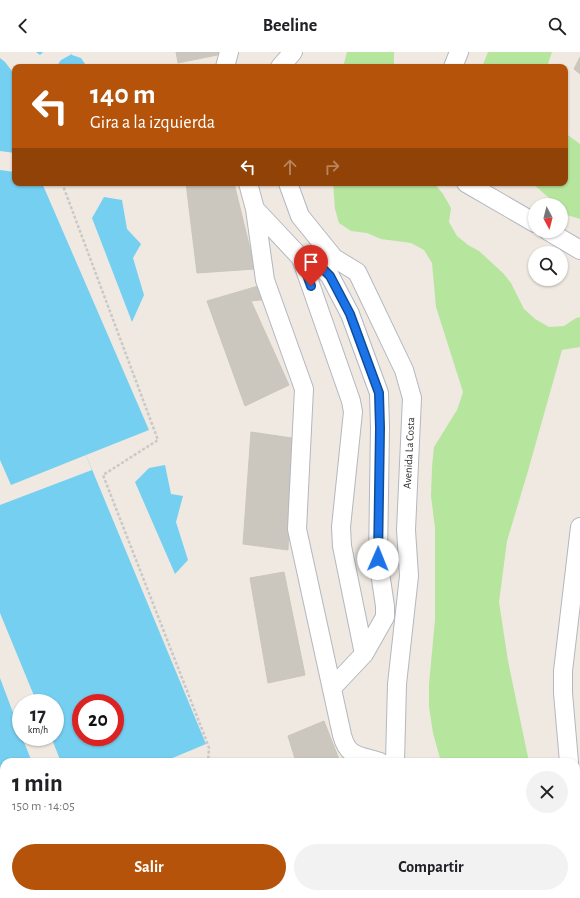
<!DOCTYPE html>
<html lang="es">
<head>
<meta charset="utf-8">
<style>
  :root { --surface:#fff; --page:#f2f2f2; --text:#202124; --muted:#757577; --accent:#b45309 }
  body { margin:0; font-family:"Alegreya Sans",sans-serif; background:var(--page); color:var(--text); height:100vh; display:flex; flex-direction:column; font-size:15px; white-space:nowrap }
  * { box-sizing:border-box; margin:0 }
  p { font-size:13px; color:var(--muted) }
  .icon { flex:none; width:22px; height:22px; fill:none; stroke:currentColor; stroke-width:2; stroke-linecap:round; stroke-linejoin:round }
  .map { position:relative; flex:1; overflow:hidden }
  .panel { position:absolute; left:0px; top:706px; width:580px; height:140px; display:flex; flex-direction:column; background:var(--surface); border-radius:12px 12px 0 0; box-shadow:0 1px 3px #0004 }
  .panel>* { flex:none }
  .hud { position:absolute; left:12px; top:12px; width:556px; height:122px; border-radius:8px; box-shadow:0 1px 3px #0004; background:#b45309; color:#fff; overflow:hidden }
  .needle { width:26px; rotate:173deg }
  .tools { position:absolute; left:528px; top:146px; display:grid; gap:8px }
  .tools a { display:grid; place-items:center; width:40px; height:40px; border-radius:50%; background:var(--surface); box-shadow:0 1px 3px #0004; font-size:20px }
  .speed { position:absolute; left:12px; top:642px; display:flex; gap:8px; font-size:20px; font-weight:700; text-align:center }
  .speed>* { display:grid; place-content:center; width:52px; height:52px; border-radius:50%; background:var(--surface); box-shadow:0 1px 3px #0004; line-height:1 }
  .speed small { font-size:10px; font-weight:400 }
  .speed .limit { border:6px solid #d22; background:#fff; color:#111 }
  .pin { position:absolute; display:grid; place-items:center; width:34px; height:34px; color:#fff; margin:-41px -17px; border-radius:50% 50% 50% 0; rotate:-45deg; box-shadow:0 0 4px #0007 }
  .pin .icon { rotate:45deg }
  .me { position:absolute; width:44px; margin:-22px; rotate:1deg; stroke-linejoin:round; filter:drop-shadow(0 0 3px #0008) }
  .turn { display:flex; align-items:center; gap:14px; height:84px; padding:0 12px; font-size:18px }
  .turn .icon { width:52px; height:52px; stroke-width:2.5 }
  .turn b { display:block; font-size:28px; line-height:34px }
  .lanes { display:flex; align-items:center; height:38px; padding:0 12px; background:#0003; justify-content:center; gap:20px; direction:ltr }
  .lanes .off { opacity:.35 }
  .round { display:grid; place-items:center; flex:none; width:42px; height:42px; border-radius:21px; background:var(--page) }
  .overview { display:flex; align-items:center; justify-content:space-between; height:68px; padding:0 12px }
  h1 { font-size:24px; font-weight:700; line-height:30px }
  .primary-button { display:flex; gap:8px; margin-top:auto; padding:8px 12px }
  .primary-button a { flex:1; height:46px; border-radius:24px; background:var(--accent); color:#fff; font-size:16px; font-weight:700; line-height:46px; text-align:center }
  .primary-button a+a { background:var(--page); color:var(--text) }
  header { display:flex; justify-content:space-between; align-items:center; height:52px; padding:0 12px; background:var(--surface); font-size:18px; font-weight:700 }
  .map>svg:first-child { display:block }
  .green { fill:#b6e59e }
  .water { fill:#75cff0; fill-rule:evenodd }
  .pier { fill:#efe9e1 }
  .building { fill:#cbc7bf; stroke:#cbc5ba }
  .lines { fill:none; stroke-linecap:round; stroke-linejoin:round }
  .minor-casing { stroke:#b4b7c1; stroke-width:20 }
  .path { stroke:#c9c9c9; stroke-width:2.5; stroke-dasharray:3 2; stroke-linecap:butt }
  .minor { stroke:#fff; stroke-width:18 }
  .route-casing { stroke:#114b97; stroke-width:10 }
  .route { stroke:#1a73e8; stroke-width:7 }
  .labels { text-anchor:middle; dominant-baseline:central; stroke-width:3; stroke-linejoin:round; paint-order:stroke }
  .street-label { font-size:11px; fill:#2e2e2e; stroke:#fff }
</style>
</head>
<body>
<header><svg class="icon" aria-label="back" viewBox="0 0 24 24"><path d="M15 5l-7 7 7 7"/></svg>Beeline<svg class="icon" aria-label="search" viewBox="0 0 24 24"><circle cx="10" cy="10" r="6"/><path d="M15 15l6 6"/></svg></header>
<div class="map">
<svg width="580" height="846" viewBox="0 0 580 846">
  <rect width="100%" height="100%" fill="#efe9e1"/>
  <path class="green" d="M 347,0 L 394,0 L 394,15 L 343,15 Z
    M 488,0 L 552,0 L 547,15 L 482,15 Z
    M 565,81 L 580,92 L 580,167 L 567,163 L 561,157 L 561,153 L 557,153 L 532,131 L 565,131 Z
    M 333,131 L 434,131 L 443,142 L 451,156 L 449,170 L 457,184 L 468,193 L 479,199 L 503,221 L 511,231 L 524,257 L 535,267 L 549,275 L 564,274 L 576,266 L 580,265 L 580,295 L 562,298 L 528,419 L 507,489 L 499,550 L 508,609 L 529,710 L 441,710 L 433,681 L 429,655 L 429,632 L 435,568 L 435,476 L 431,444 L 432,415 L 434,395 L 457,358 L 463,340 L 436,255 L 432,211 L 424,198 L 411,191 L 381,187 L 367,181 L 351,179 L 339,171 L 335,157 Z
    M 458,842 L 549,842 L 551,846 L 459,846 Z"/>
  <path class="water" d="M 0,0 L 71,0 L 72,3 L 81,6 L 87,15 L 15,15 L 15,101 L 0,99 Z
    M 0,118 L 15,120 L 15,131 L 42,131 L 149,378 L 86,403 L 206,692 L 163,710 L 4,710 L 4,842 L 183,842 L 170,846 L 3,846 C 2,835 3,824 0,814 ZM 21,651 L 55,651 L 55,685 L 21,685 ZM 81,651 L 115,651 L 115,685 L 81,685 Z
    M 104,145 L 122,148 L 127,177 L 141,192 L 133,206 L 144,243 L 132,270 L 92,166 Z
    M 165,413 L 171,442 L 183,444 L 176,470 L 188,508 L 175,522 L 135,430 L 149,416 Z"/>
  <path class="pier" d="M 0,0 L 36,0 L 40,3 L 43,0 L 71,0 L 72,2 L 61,8 L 56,15 L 15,15 L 15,23 L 5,10 L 0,6 Z
    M 86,403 L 92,418 L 0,453 L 0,408 L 11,433 Z
    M 0,561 L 37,651 L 21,651 L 21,682 L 0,626 Z
    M 22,685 L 51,685 L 61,710 L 32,710 Z"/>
  <path class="building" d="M 176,0 L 227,0 L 227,1 L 178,11 Z
    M 580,5 L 580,22 L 574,17 Z
    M 186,131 L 234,131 L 255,217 L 197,221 Z
    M 265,232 L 269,247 L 251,249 L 289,333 L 245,354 L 207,249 Z
    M 251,380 L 292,386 L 288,498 L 243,492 Z
    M 284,520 L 305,623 L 268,631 L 250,526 Z
    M 324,669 L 340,710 L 296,710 L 288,684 Z"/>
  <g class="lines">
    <defs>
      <path id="minor" d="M 225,15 L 229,0
        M 280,15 L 293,0
        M 453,15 L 459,0
        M 248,131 L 255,157 L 265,228 L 304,337 L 297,477 L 342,683 C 348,706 359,703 380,710
        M 288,131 L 300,164 L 334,206 L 357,220 L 360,226 L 404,318 L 412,346 L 406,478 L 409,524 L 397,632 L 395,710
        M 466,131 L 535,171
        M 255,157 L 301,206 L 320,214 L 330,224 L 350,262 L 379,341 L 380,376 L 378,507 L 385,554 L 385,565 L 364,602 L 332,636
        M 548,179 L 580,198
        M 301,206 L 351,349 L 353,360 L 341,475 L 342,494 L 364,602
        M 569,710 L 563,641 L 563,619 L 580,475
        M 576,786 L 580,822
        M 351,846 L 355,842"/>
    </defs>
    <use href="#minor" class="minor-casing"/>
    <path class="path" d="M 62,131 L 158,388 L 103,423 L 205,685 L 209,696 L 208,710
      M 235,842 L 243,846"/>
    <use href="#minor" class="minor"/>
  </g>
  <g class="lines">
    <defs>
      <path id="route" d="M 311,234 L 301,206 L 320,214 L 330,224 L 350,262 L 379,341 L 380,376 L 378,507"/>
    </defs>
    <use href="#route" class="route-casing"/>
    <use href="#route" class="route"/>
  </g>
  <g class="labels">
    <g class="street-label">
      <text transform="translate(409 401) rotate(-87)">Avenida La Costa</text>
    </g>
  </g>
</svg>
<div class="tools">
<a><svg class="needle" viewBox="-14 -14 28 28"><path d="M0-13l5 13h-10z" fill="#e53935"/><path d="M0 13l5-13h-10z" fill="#757577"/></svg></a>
<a><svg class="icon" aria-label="search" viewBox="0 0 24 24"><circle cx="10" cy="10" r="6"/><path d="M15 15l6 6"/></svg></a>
</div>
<div class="speed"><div>17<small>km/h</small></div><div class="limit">20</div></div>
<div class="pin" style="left:311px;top:234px;background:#d93025"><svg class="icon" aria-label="arrive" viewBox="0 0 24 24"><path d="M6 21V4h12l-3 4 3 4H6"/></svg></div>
<svg class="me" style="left:378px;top:507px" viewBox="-20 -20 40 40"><circle r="19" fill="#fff"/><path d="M0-13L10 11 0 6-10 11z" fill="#1a73e8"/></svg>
<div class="hud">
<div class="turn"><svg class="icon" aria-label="left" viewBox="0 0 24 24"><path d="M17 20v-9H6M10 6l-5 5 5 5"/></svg><div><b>140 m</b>Gira a la izquierda</div></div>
<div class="lanes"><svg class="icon" aria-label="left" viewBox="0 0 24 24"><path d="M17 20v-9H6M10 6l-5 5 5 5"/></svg><svg class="icon off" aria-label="ahead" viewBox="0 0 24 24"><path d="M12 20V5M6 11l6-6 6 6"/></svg><svg class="icon off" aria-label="right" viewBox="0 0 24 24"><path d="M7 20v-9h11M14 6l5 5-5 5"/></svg></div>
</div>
<section class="panel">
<div class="overview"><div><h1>1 min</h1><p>150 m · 14:05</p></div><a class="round"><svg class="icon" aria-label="close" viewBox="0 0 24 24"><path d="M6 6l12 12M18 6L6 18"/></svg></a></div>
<div class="primary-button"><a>Salir</a><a>Compartir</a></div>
</section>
</div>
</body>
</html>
